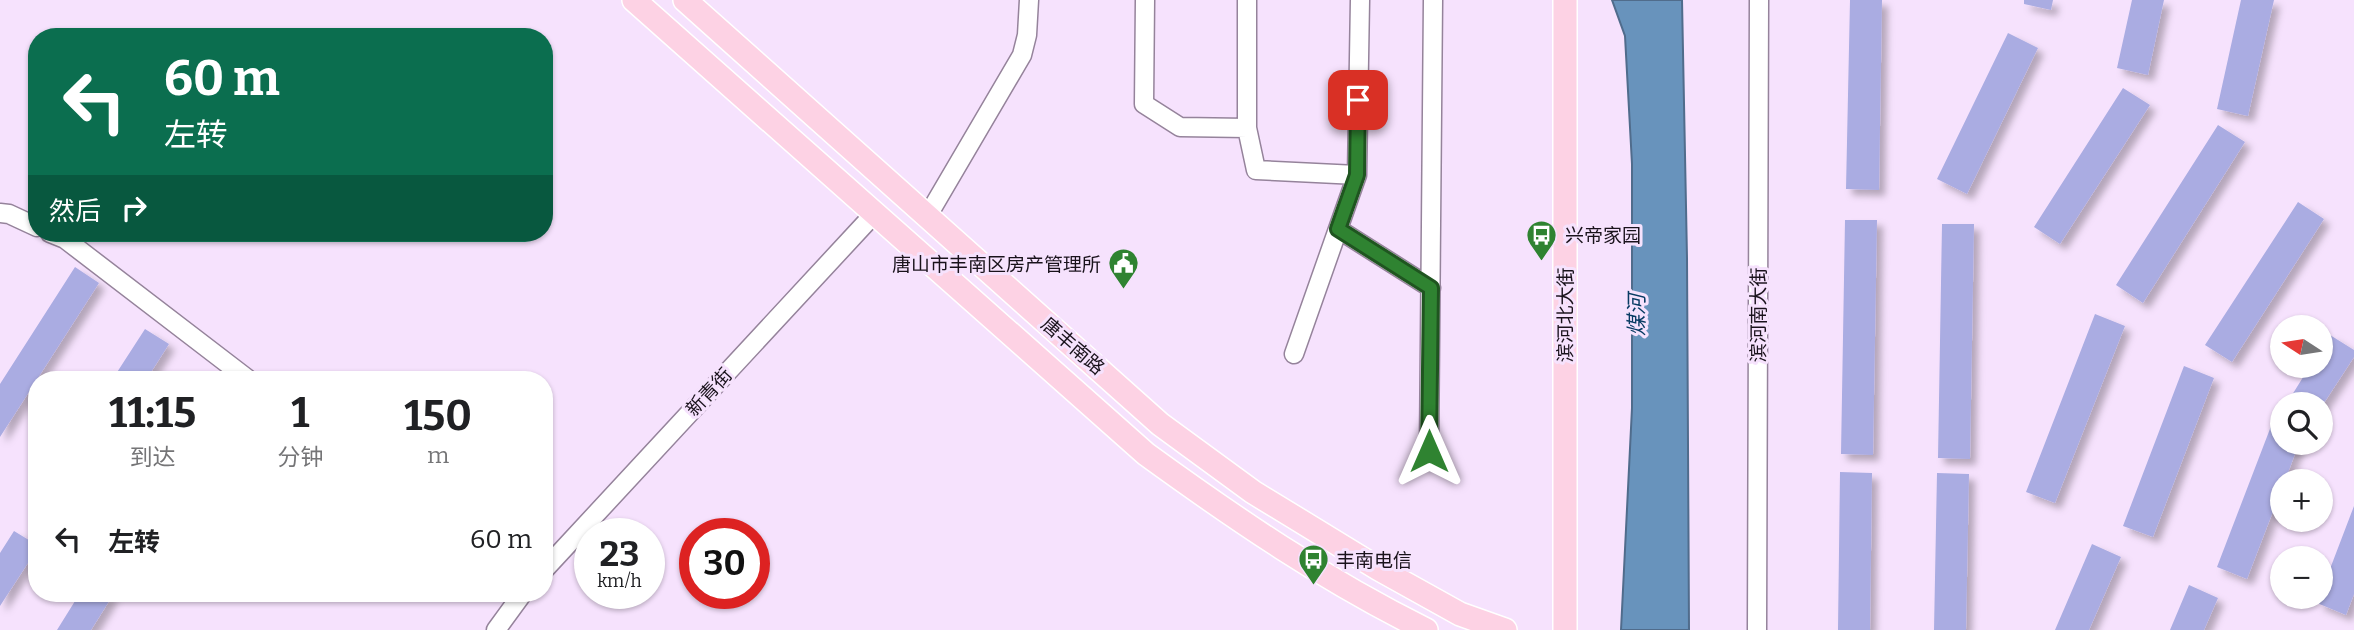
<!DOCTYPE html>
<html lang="zh">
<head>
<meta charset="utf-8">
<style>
  :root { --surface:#fff; --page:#f6f6f6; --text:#202124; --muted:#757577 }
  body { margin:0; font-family:Bitter,"Noto Sans SC",serif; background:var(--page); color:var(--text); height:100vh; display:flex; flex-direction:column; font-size:26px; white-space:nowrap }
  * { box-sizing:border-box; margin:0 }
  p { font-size:23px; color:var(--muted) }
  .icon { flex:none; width:38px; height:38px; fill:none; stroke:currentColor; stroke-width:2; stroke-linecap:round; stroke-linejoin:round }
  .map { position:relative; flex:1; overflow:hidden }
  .side { position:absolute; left:28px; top:371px; width:525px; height:231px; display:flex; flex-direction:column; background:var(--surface); border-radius:28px; box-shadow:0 2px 5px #0004 }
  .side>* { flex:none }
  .guide { position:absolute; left:28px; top:28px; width:525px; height:214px; border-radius:28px; box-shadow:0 2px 5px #0004; background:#0b6e4f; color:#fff; overflow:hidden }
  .needle { width:46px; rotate:282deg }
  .controls { position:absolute; left:2270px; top:315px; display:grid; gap:14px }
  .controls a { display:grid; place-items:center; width:63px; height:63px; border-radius:50%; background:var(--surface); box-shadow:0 2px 5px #0004; font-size:35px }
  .speed { position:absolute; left:574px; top:518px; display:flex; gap:14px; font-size:35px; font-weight:700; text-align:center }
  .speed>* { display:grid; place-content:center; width:91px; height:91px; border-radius:50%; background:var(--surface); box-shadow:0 2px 5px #0004; line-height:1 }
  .speed small { font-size:18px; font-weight:400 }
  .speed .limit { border:10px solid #d22; background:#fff; color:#111 }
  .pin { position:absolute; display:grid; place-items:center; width:60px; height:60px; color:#fff; margin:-30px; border-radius:14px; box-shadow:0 4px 10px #0006 }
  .me { position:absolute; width:77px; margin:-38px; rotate:0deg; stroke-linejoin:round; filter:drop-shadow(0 0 5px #0008) }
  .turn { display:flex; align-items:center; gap:24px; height:147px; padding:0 21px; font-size:32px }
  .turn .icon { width:91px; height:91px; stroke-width:2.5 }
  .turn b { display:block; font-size:49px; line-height:60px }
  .then { display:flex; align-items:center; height:66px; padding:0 21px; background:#0003; gap:14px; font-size:26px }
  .eta { display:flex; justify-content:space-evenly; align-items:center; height:119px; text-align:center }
  .eta b { font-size:42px; font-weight:700; line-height:49px }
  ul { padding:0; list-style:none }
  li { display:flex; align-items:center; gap:21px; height:98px; padding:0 21px }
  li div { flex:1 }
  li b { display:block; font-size:26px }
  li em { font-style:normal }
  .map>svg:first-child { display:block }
  .water { fill:#6893bc; stroke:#506c8c; stroke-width:2 }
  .building { fill:#aaace2; filter:url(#shadow) }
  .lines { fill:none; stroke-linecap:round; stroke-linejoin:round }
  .minor-casing { stroke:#95839b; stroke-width:21 }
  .major-casing { stroke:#fff; stroke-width:26 }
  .minor { stroke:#fff; stroke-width:18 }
  .major { stroke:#fdd2e4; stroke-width:23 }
  .route-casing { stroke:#1f5520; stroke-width:18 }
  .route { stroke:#2f8331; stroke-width:12 }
  .labels { text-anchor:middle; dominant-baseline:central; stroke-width:6; stroke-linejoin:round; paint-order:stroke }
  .poi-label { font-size:19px; fill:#19121b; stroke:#f6e2fd; text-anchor:start }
  .street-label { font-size:19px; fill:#19121b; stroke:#f6e2fd }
  .water-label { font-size:21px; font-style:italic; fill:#083b63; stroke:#f6e2fd }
</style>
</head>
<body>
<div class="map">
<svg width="2354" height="630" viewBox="0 0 2354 630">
  <defs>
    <filter id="shadow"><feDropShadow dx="6" dy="6" stdDeviation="3.5" flood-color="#0004"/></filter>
  </defs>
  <rect width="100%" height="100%" fill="#f6e2fd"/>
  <path class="water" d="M 1612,0 L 1682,0 L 1687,258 L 1689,630 L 1621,630 L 1632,408 L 1632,164 L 1625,36 Z"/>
  <path class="building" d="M 1850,0 L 1882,0 L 1879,190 L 1846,189 Z
    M 2024,0 L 2053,0 L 2051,10 L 2024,4 Z
    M 2132,0 L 2164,0 L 2148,75 L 2117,68 Z
    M 2241,0 L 2274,0 L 2248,116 L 2217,109 Z
    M 2008,33 L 2038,48 L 1967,194 L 1937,179 Z
    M 2123,88 L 2150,105 L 2060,244 L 2034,227 Z
    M 2218,125 L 2245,142 L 2143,303 L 2116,285 Z
    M 2298,202 L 2324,219 L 2232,362 L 2205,345 Z
    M 1845,220 L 1877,220 L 1873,455 L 1841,454 Z
    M 1942,224 L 1974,224 L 1970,459 L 1938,458 Z
    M 75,267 L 99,283 L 0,437 L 0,384 Z
    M 2095,314 L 2125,326 L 2055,503 L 2026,492 Z
    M 145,329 L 169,344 L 146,380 L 112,380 Z
    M 2330,335 L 2354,350 L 2354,357 L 2320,409 L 2320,404 L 2306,404 L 2292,395 L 2310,366 L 2320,366 L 2320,350 Z
    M 2184,366 L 2214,378 L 2153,537 L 2123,526 Z
    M 2278,408 L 2282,409 L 2282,443 L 2299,443 L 2285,481 L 2282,481 L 2282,488 L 2247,579 L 2217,567 Z
    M 1840,472 L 1872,473 L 1870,630 L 1838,630 Z
    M 1937,473 L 1969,474 L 1966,630 L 1934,630 Z
    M 2354,506 L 2354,594 L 2346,615 L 2317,603 Z
    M 14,531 L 37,545 L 37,549 L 0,606 L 0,553 Z
    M 2092,544 L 2121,557 L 2089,630 L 2055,630 Z
    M 2189,585 L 2218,598 L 2204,630 L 2170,630 Z
    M 80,593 L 113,595 L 91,630 L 57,630 Z"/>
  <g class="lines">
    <defs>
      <path id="minor" d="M 1145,0 L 1144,104 L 1180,127 L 1247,128
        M 1247,0 L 1247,128 L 1256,170 L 1357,175
        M 0,213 L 9,214 L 37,227
        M 927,217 L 1022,55 L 1027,35 L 1029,0
        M 1338,229 L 1431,288
        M 50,233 L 65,239 L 249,380
        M 1294,354 L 1357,175 L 1360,0
        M 1429,451 L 1433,0
        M 544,570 L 874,214
        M 496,630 L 523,593
        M 1757,630 L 1759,0"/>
      <path id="major" d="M 634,0 L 1146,454 C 1237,520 1325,580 1426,630
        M 685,0 L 1160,424 L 1253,492 L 1379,569 L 1460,614 L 1505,630
        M 1565,0 L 1565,630"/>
    </defs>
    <use href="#minor" class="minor-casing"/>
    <use href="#major" class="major-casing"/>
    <use href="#minor" class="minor"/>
    <use href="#major" class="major"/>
  </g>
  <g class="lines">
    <defs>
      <path id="route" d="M 1358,100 L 1357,175 L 1338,229 L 1431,288 L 1429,451"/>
    </defs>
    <use href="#route" class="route-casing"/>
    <use href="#route" class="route"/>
  </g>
  <defs>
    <symbol id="bus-pin" viewBox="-11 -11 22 30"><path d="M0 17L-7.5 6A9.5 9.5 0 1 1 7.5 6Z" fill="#2f8331" stroke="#f6e2fd"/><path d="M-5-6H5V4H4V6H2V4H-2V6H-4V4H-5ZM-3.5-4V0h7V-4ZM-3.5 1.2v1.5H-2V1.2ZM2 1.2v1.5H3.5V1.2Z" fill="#fff"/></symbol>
    <symbol id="civic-pin" viewBox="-11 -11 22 30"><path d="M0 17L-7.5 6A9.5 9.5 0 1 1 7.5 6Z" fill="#2f8331" stroke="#f6e2fd"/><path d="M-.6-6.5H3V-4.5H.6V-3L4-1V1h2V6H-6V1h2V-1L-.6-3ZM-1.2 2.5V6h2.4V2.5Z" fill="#fff"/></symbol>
  </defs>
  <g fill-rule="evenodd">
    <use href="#bus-pin" x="1524" y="218" width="35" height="47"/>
    <use href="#civic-pin" x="1106" y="246" width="35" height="47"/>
    <use href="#bus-pin" x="1296" y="542" width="35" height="47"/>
  </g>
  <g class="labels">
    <g class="poi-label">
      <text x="1565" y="235">兴帝家园</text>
      <text x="1101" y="264" text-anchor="end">唐山市丰南区房产管理所</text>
      <text x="1336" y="560">丰南电信</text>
    </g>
    <g class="street-label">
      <text transform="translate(1565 315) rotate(-90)">滨河北大街</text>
      <text transform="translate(1758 315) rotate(-90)">滨河南大街</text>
      <text transform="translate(1073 346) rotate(41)">唐丰南路</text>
      <text transform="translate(709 392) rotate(-47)">新青街</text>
    </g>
    <g class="water-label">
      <text transform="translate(1637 315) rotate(-90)">煤河</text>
    </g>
  </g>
</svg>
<div class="controls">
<a><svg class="needle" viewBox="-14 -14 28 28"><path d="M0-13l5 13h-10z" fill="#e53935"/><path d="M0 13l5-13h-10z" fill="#757577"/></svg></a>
<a><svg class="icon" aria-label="search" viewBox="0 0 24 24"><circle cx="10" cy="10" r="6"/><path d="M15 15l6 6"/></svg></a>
<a>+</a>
<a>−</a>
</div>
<div class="speed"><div>23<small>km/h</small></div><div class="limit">30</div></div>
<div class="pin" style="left:1358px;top:100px;background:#d93025"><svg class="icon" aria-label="arrive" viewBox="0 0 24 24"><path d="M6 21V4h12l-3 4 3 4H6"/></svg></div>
<svg class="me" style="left:1429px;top:451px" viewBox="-20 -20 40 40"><path d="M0-17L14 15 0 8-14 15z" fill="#2f8331" stroke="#fff" stroke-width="4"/></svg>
<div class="guide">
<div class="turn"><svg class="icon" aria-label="left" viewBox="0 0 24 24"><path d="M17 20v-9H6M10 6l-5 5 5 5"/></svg><div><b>60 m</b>左转</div></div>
<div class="then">然后<svg class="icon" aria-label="right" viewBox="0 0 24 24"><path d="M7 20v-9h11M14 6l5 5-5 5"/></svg></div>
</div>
<section class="side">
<div class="eta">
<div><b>11:15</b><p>到达</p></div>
<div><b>1</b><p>分钟</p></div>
<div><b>150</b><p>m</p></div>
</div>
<ul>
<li><svg class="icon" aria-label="left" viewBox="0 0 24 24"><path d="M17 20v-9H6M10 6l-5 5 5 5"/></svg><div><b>左转</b></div><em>60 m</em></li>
</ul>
</section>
</div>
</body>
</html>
